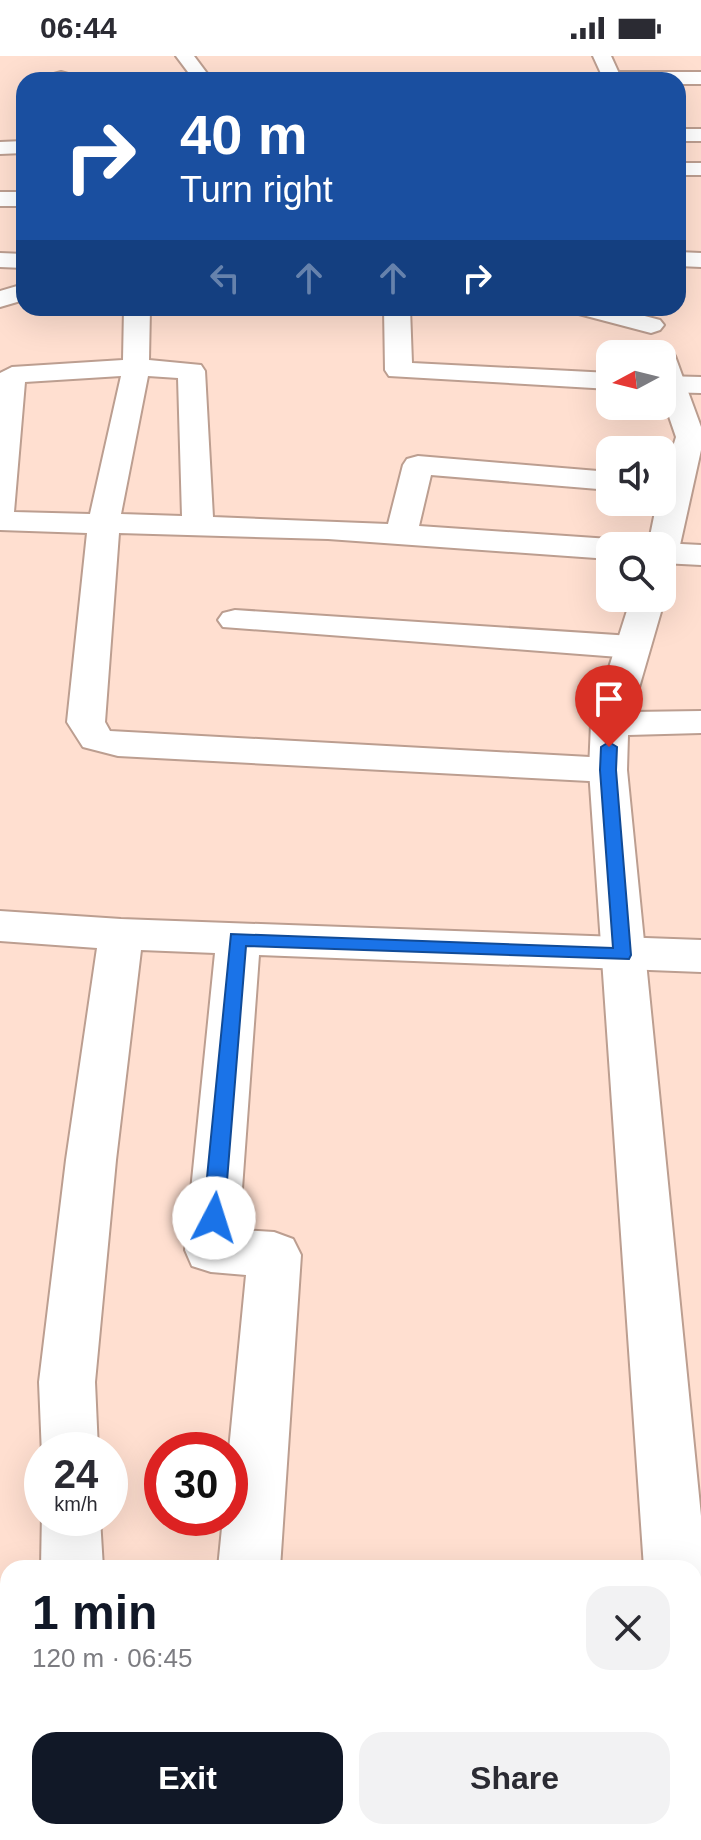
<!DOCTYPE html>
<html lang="en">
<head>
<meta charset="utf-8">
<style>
  :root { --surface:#fff; --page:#f2f2f3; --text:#2b2b33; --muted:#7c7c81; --accent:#111827 }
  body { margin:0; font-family:Helvetica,sans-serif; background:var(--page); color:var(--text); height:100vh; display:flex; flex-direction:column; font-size:30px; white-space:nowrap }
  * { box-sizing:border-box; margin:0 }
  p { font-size:26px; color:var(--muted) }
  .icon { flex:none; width:44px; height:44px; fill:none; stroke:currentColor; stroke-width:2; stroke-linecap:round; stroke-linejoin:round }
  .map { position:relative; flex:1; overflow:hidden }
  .panel { position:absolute; left:0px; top:1504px; width:702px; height:280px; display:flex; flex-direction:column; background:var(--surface); border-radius:24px 24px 0 0; box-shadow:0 8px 32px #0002 }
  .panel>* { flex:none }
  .banner { position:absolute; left:16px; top:16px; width:670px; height:244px; border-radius:24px; box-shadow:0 8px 32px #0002; background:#1a4fa0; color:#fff; overflow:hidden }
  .needle { width:52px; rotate:263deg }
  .buttons { position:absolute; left:596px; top:284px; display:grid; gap:16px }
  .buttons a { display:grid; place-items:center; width:80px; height:80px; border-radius:16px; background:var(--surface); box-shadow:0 8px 32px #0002; font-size:40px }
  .speed { position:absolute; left:24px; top:1376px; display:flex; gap:16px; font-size:40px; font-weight:700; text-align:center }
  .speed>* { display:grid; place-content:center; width:104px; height:104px; border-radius:50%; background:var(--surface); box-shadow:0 8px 32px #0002; line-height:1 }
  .speed small { font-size:20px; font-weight:400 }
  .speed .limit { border:12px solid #d22; background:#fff; color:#111 }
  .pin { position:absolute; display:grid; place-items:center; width:68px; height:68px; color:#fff; margin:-82px -34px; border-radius:50% 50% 50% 0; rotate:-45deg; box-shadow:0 0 8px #0007 }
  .pin .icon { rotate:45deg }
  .me { position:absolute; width:88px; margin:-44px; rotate:5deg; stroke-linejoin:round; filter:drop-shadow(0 0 6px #0008) }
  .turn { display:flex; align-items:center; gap:28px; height:168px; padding:0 32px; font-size:36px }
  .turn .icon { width:104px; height:104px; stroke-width:2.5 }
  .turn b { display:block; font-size:56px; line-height:68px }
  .lanes { display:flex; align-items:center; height:76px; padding:0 32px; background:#0003; justify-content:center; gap:40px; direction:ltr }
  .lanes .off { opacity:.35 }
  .round { display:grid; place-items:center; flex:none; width:84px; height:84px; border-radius:24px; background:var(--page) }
  .summary { display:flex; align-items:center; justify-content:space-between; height:136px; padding:0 32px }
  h1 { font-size:48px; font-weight:800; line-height:60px; color:var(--accent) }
  .button { display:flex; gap:16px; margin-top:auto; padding:16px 32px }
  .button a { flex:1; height:92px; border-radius:24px; background:var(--accent); color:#fff; font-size:32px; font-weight:800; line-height:92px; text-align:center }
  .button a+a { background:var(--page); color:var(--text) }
  .status { display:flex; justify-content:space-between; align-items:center; height:56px; padding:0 40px; background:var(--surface); direction:ltr }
  .status svg { height:22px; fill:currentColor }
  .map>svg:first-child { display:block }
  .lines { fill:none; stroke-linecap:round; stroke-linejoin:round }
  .minor-casing { stroke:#bc9e90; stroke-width:4 }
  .tertiary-casing { stroke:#bc9e90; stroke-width:4 }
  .minor { fill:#fff; fill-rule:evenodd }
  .tertiary { fill:#fff; fill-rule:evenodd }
  .route { fill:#1a73e8; stroke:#114b97; stroke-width:2 }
</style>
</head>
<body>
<div class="status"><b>06:44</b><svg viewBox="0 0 49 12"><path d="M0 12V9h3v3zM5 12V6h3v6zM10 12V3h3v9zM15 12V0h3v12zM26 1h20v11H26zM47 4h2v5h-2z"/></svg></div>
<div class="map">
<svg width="701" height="1784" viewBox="0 0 701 1784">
  <rect width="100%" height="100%" fill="#ffdfd0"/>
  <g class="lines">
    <defs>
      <path id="minor" d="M 61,16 L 68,18 L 69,24 L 51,24 L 54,18 Z
        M 612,16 L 701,16 L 701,28 L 678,28 L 678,24 L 604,24 L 605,18 Z
        M 678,73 L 701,73 L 701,85 L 678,85 Z
        M 24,85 L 24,97 L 0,98 L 0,86 Z
        M 678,107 L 701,107 L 701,119 L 678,119 Z
        M 0,136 L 24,136 L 24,150 L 0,150 Z
        M 678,196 L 701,197 L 701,211 L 678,210 Z
        M 0,197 L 24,198 L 24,212 L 0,211 Z
        M 24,228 L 24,244 L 0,251 L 0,235 Z
        M 124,252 L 150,252 L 149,304 L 201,309 L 205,315 L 213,461 L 388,468 L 403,409 L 407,403 L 418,400 L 610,416 L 610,434 L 431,419 L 419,470 L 610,483 L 624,490 L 610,490 L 610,503 L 328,483 L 119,477 L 105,666 L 110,675 L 608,702 L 622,705 L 627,714 L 622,723 L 608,726 L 118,700 L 83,691 L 67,666 L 87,477 L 0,474 L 0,317 L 12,311 L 123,304 ZM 121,320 L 90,458 L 14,456 L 25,326 ZM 148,320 L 178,322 L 182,460 L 121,458 Z
        M 384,252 L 410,252 L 412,307 L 610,317 L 610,333 L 389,320 L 385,314 Z
        M 662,320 L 701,321 L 701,337 L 662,336 Z
        M 662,487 L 701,489 L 701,509 L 662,507 L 662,490 L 651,490 Z
        M 235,554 L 632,580 L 644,584 L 650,591 L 644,598 L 632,602 L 223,571 L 218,564 L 223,557 Z
        M 0,855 L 121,863 L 701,884 L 701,916 L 259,899 L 239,1174 L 274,1176 L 293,1183 L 301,1199 L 280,1512 L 218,1512 L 223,1462 L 230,1462 L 229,1394 L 246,1219 L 211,1216 L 192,1210 L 185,1194 L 215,897 L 141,894 L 116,1104 L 95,1326 L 98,1394 L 42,1394 L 42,1399 L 39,1326 L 66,1104 L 97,892 L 0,885 Z
        M 42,1456 L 42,1462 L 100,1462 L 103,1512 L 41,1512 Z
        M 0,1551 L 8,1552 L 8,1616 L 0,1615 Z
        M 694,1649 L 701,1650 L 701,1718 L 694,1717 Z"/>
      <path id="tertiary" d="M 176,0 L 194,0 L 212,24 L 194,24 Z
        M 593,0 L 611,0 L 622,24 L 604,24 Z
        M 571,252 L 614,252 L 660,264 L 664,269 L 660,274 L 651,277 L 575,257 Z
        M 662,292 L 671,294 L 675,300 L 701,371 L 701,394 L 678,498 L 673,505 L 662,508 L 662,490 L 648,490 L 657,446 L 662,446 L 662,426 L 676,381 L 662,340 L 662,298 L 650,298 Z
        M 662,538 L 665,542 L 632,656 L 701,655 L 701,677 L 628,679 L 627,714 L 701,1460 L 701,1524 L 694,1535 L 694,1512 L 644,1512 L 589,714 L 591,668 L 631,542 L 662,542 Z
        M 694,1687 L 701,1690 L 701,1784 L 666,1784 L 665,1776 L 694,1776 Z"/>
    </defs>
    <use href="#minor" class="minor-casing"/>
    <use href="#tertiary" class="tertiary-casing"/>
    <use href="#minor" class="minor"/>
    <use href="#tertiary" class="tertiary"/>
  </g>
  <path class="route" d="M 609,686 L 617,691 L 616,714 L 631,899 L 629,903 L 246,890 L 224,1162 L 221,1169 L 214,1171 L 206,1169 L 203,1162 L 231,878 L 613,892 L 600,714 L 601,691 Z"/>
</svg>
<div class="buttons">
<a><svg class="needle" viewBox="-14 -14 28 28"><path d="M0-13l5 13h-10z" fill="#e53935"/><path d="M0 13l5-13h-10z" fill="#7c7c81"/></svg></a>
<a><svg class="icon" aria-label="sound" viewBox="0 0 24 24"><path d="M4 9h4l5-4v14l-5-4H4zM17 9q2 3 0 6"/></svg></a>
<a><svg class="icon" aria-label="search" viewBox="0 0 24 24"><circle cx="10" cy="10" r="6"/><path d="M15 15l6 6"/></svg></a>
</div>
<div class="speed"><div>24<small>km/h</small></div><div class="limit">30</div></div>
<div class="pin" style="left:609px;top:691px;background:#d93025"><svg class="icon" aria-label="arrive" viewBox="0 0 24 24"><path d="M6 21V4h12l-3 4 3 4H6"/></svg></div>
<svg class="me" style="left:214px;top:1162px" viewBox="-20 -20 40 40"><circle r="19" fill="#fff"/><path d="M0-13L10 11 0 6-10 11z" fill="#1a73e8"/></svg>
<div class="banner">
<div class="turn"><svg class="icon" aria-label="right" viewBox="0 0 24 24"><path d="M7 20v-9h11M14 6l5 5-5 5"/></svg><div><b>40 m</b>Turn right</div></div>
<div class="lanes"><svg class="icon off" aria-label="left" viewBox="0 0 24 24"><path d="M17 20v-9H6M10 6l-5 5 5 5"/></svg><svg class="icon off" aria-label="ahead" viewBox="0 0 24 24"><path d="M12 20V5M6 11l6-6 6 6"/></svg><svg class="icon off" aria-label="ahead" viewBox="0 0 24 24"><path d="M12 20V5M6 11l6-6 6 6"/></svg><svg class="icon" aria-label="right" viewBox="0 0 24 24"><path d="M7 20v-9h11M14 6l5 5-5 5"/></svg></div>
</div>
<section class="panel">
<div class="summary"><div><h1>1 min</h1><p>120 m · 06:45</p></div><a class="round"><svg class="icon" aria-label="close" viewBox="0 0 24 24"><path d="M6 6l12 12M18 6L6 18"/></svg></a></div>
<div class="button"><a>Exit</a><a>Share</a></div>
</section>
</div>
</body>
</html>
